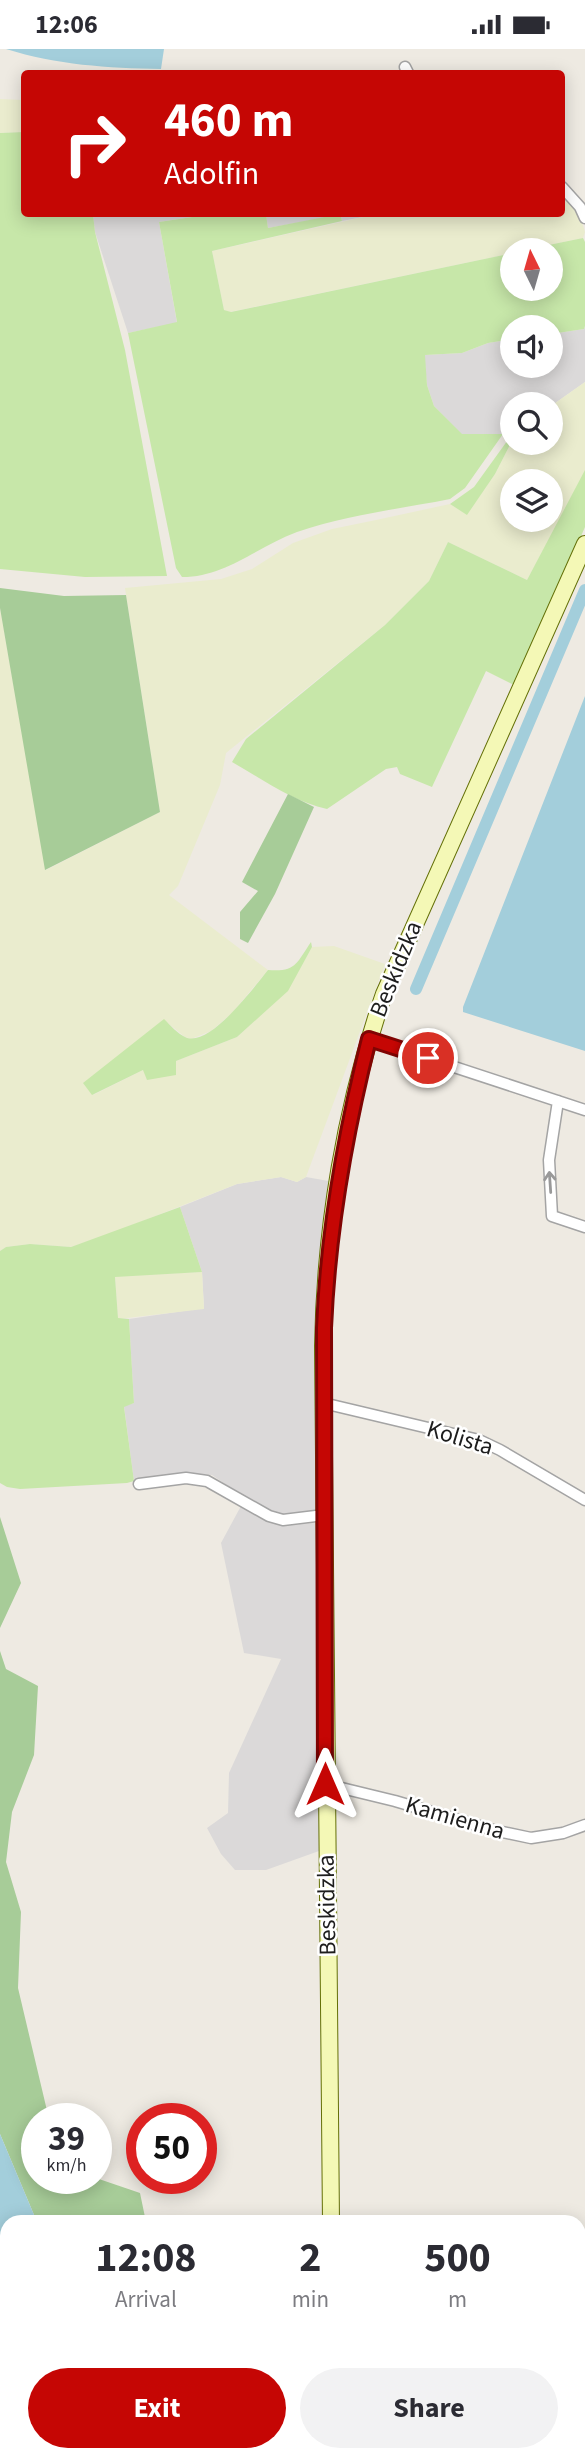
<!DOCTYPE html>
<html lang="en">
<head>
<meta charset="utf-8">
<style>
  :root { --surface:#fff; --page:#f2f2f3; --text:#2b2b33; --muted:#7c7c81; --accent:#c50604 }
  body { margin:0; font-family:"Source Sans 3",sans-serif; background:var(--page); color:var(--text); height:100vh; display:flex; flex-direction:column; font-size:26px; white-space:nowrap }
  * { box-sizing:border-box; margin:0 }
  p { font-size:23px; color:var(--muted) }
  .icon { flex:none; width:38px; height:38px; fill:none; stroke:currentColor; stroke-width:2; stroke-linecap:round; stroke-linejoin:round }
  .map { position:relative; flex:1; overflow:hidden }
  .panel { position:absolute; left:0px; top:2166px; width:586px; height:247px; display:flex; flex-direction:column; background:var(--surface); border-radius:21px 21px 0 0; box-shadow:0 4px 18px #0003 }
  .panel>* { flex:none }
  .hud { position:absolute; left:21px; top:21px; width:544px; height:147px; border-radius:7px; box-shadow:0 4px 18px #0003; background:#c50604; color:#fff; overflow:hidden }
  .needle { width:46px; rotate:355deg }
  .buttons { position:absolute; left:500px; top:189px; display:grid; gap:14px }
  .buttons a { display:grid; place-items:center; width:63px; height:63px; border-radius:50%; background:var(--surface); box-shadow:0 4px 18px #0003; font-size:35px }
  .speed { position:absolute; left:21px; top:2054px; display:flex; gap:14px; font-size:35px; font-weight:700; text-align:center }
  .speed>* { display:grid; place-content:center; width:91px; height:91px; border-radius:50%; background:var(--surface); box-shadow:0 4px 18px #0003; line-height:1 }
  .speed small { font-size:18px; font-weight:400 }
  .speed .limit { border:10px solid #d22; background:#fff; color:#111 }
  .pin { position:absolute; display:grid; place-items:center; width:60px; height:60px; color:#fff; margin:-30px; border:4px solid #fff; border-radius:50%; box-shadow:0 2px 7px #0007 }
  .me { position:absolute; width:77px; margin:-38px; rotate:0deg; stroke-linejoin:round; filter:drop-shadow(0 0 5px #0008) }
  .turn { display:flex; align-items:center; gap:24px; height:147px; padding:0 28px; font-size:32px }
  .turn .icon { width:91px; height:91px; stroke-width:2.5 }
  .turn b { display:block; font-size:49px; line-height:60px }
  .eta { display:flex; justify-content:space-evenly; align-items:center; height:119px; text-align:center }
  .eta b { font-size:42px; font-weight:700; line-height:49px }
  .button { display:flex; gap:14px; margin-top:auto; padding:14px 28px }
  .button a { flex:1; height:80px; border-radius:42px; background:var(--accent); color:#fff; font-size:28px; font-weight:700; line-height:80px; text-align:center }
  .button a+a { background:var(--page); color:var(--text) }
  .status { display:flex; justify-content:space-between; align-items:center; height:49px; padding:0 35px; background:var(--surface); direction:ltr }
  .status svg { height:19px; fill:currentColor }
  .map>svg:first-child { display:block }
  .residential { fill:#dbd9d9 }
  .farmland { fill:#eaecce; fill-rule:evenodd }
  .grass { fill:#c7e7a9 }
  .forest { fill:#a7cc98 }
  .sand { fill:#fdefb1 }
  .pitch { fill:#81dcba }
  .water { fill:#a3cedb }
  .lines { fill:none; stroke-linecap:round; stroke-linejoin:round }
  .canal { stroke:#a3cedb; stroke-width:12 }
  .minor-casing { stroke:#a4a4a4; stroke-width:13 }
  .secondary-casing { stroke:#647007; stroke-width:18 }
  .minor { stroke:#fff; stroke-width:10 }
  .secondary { stroke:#f4f8b6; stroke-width:16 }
  .oneway { stroke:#999 }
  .route-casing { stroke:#800403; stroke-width:18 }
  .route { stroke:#c50604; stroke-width:12 }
  .labels { text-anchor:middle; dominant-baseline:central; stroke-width:5; stroke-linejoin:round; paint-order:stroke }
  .street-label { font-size:24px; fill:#1d1d1d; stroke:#fff }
</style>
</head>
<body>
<div class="status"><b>12:06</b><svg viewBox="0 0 49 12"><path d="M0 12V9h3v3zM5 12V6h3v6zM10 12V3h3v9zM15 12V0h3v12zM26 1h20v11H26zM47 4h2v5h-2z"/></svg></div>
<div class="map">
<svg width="585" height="2412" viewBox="0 0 585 2412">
  <rect width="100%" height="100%" fill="#eeeae2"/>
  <path class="residential" d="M 93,165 L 212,165 L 159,173 L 177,274 L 128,284 L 95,183 Z
    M 266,165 L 377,165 L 342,172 L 340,166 L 268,179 Z
    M 585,277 L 585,333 L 551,357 L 551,355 L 513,355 L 513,390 L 503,385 L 462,386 L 434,357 L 427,336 L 424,306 L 462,304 L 488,294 L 513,290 L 513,317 L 551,317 L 551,285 L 584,280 Z
    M 281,1128 L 297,1133 L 306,1128 L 334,1133 L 318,1464 L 280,1467 L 263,1461 L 212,1426 L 182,1424 L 134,1432 L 124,1357 L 134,1354 L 129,1270 L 204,1259 L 202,1223 L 180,1158 L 237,1135 Z
    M 241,1457 L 276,1475 L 318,1474 L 319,1802 L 266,1821 L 235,1821 L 221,1805 L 207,1779 L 228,1764 L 229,1724 L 281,1610 L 244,1604 L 221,1494 Z"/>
  <path class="farmland" d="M 0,50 L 24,51 L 24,83 L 0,84 Z
    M 562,144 L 573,155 L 581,170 L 585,183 L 583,189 L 524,201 L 513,201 L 513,204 L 230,263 L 224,261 L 212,202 L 377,165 L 562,164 Z
    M 585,333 L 585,424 L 527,531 L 448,493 L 429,532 L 385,576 L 226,704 L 220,736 L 178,837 L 169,846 L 268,921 L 232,964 L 211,982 L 191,990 L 185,988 L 164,971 L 93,1046 L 143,1021 L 176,1012 L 237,988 L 287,942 L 312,898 L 334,897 L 385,915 L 306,1128 L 297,1133 L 281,1128 L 237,1135 L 112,1184 L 71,1198 L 30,1195 L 6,1198 L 0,1202 L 0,559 L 46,821 L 160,763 L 125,539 L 221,530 L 252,520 L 293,494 L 332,480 L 376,471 L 450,455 L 467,465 L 495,425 L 513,390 L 513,394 L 551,394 L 551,357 ZM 513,432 L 551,432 L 551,471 L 513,471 Z
    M 202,1223 L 204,1260 L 118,1270 L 115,1227 Z"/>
  <path class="grass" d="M 24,83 L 24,164 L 93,165 L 95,183 L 125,301 L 167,527 L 85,528 L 0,520 L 0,84 Z
    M 212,165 L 266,165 L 268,179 L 340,165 L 342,172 L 212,202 L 224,261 L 231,263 L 513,204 L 513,240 L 551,240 L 551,201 L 524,201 L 583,189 L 585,193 L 585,277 L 584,280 L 551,285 L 551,278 L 513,278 L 513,290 L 488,294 L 462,304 L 425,306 L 427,336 L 434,357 L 462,385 L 503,385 L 465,439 L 450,450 C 400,460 346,466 297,483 C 258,497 226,528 182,528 L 176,519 L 128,284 L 177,273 L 159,173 Z
    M 510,388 L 513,390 L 495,425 L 467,466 L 450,455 L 474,438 Z
    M 585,421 L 585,478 L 516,637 L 486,622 L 432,738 L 400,725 L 397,718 L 386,720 L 327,760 C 293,753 262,730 232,713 L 246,690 L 385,576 L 429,532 L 448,493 L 527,531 Z
    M 311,893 L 312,898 L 288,942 L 237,988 L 176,1012 L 176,1026 L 147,1031 L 143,1021 L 92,1046 L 83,1034 L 164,970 C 170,976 178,985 185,988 C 209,1000 255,937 268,921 C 296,923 296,915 311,893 Z
    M 180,1158 L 202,1223 L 115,1228 L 118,1269 L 129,1270 L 134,1354 L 124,1358 L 134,1432 L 127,1434 L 20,1440 L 7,1438 L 0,1434 L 0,1202 L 6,1198 L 30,1195 L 71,1198 Z"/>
  <path class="forest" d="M 0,539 L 64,547 L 126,546 L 160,763 L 45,821 L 0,559 Z
    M 288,745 L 314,758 L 275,845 L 248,894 L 240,890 L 240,863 L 258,842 L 242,833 Z
    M 0,1468 L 21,1534 L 0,1579 Z
    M 0,1602 L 6,1620 L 38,1637 L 34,1706 L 12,1763 L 6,1813 L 21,1863 L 18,1939 L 49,2070 L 37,2070 L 37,2130 L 96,2129 L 140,2144 L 146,2173 L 37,2173 L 0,2085 Z"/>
  <path class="sand" d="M 0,2262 L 7,2283 L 7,2406 L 26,2406 L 24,2412 L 3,2412 L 0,2388 Z"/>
  <path class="pitch" d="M 123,2406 L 221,2406 L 221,2412 L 123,2412 Z"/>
  <path class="water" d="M 6,0 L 164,0 L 161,20 C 107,19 57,16 6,0 Z
    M 585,647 L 585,1002 L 463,963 L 463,958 Z
    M 0,2085 L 37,2173 L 7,2174 L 7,2283 L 0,2262 Z"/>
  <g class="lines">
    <path class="canal" d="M 416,940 L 585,541"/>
    <defs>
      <path id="minor" d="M 405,18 L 408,24
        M 562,138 L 580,158 L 585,169
        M 369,990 L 585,1061
        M 558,1052 L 549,1111 L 552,1167 L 585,1178
        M 323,1354 L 479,1391 L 500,1401 L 585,1451
        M 139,1435 L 186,1429 L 207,1432 L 269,1467 L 283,1471 L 324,1466
        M 325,1735 L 395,1752 L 493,1781 L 531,1789 L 563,1784 L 585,1776
        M 579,2214 L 585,2211"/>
      <path id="secondary" d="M 331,2174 L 323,1297 C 325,1179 345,1057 384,945 L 585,495
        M 337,2406 L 338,2412"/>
    </defs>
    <use href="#minor" class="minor-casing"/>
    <use href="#secondary" class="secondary-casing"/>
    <use href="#minor" class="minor"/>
    <use href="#secondary" class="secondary"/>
  </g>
  <defs><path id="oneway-shaft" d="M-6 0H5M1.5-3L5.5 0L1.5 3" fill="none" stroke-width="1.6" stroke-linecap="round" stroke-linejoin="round" transform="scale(1.75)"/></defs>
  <use class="oneway" href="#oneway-shaft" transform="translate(550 1133) rotate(-94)"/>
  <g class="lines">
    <defs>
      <path id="route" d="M 325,1735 L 324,1279 C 328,1182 345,1085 369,990 L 428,1009"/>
    </defs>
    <use href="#route" class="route-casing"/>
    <use href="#route" class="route"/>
  </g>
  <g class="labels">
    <g class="street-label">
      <text transform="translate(396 920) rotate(-68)">Beskidzka</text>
      <text transform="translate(460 1389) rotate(17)">Kolista</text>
      <text transform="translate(455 1769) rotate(16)">Kamienna</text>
      <text transform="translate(327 1856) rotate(-91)">Beskidzka</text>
    </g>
  </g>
</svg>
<div class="buttons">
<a><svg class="needle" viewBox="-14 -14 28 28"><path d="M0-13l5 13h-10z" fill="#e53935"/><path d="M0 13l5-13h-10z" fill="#7c7c81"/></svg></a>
<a><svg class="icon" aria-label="sound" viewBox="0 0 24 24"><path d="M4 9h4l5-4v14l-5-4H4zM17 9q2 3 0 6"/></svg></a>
<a><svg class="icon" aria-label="search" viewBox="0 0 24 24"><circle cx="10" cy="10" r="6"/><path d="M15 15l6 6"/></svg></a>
<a><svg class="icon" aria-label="layers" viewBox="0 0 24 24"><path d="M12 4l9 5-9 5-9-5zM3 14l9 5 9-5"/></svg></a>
</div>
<div class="speed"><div>39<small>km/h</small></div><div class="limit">50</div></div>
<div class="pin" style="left:428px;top:1009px;background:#d93025"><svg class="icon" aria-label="arrive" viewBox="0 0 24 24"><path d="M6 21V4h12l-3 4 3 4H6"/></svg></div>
<svg class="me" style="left:325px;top:1735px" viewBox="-20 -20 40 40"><path d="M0-17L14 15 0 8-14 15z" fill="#c50604" stroke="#fff" stroke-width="4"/></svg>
<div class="hud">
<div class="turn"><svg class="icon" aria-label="right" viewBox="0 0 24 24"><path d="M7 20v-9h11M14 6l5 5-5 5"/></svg><div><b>460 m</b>Adolfin</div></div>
</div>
<section class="panel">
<div class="eta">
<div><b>12:08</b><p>Arrival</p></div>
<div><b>2</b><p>min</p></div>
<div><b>500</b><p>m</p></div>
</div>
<div class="button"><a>Exit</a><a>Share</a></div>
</section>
</div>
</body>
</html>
